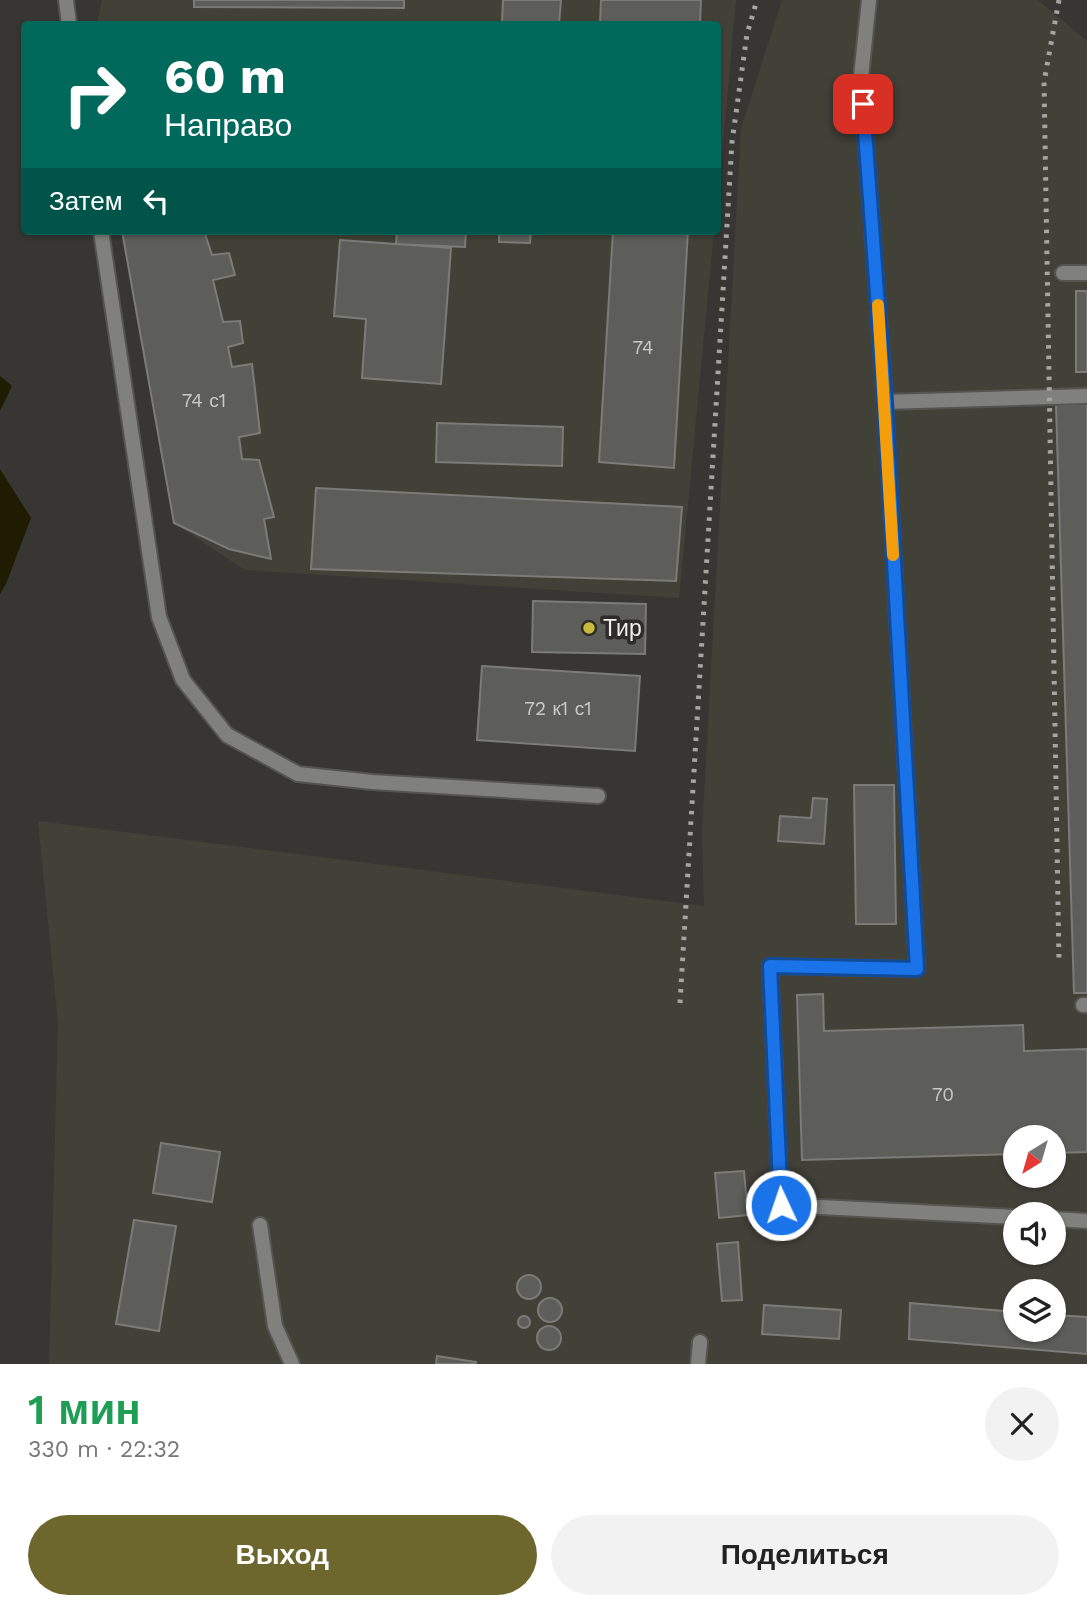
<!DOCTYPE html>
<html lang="ru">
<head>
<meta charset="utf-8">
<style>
  :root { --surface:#fff; --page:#f2f2f2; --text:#222; --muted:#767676; --accent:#6d672d }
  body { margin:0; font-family:"Work Sans",sans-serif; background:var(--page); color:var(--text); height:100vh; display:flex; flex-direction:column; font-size:26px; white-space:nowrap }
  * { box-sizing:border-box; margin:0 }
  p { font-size:23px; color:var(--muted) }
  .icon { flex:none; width:38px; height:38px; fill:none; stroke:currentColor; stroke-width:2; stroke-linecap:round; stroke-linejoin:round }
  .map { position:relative; height:1364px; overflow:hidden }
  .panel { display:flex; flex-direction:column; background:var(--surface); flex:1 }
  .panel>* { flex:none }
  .banner { position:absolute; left:21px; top:21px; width:700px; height:214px; border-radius:7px; box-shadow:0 2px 5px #0004; background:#00695c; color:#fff; overflow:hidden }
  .needle { width:46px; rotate:217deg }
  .tools { position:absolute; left:1003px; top:1125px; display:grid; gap:14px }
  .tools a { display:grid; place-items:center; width:63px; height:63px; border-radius:50%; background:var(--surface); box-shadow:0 2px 5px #0004; font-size:35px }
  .pin { position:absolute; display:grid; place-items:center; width:60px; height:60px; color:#fff; margin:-30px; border-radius:14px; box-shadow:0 4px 10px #0006 }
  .me { position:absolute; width:77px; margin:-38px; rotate:357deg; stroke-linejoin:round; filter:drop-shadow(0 0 5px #0008) }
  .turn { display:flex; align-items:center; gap:24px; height:147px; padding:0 28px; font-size:32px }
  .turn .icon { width:91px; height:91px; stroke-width:2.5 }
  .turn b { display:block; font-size:49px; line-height:60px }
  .then { display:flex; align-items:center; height:66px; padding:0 28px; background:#0003; gap:14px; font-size:26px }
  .round { display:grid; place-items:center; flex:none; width:74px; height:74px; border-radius:37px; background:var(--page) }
  .overview { display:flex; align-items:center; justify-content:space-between; height:119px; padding:0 28px }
  h1 { font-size:42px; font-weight:600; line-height:52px; color:#1e9e55 }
  .button { display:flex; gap:14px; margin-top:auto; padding:14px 28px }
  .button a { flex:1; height:80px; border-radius:42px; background:var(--accent); color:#fff; font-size:28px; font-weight:600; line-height:80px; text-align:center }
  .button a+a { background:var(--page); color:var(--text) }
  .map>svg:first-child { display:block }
  .built { fill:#424138; fill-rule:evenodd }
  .water { fill:#201c01 }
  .building { fill:#5d5d59; stroke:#7b7b77; stroke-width:2 }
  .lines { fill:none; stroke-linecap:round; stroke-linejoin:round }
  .lane-casing { stroke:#545451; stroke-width:18 }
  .lane { stroke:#80807c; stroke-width:14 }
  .rail { stroke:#a5a5a2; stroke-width:5; stroke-dasharray:3.5 7; stroke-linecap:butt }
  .route-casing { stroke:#114b97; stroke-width:18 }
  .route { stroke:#1a73e8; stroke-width:12 }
  .slow { stroke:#f59e0b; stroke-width:12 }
  .poi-dot { fill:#c8bb3b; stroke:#2d2c29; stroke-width:2.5 }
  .labels { text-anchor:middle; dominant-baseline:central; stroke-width:7; stroke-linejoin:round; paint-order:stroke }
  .number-label { font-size:19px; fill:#cacac7 }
  .poi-label { font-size:23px; fill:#efefec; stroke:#2d2c29; text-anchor:start }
</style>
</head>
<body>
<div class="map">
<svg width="1087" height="1364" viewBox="0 0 1087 1364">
  <rect width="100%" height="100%" fill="#373633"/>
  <path class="built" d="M 102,0 L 736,0 L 718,198 L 718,24 L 97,24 Z
    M 782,0 L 1038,0 L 1087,41 L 1087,1364 L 49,1364 L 58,1023 L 38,821 L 704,906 L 702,834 L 741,129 ZM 1015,1138 L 1054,1138 L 1054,1176 L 1015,1176 ZM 1015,1214 L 1054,1214 L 1054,1253 L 1015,1253 ZM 1015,1292 L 1054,1292 L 1054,1330 L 1015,1330 Z
    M 122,231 L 714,231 L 679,598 L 245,570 L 174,523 Z"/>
  <path class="water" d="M 0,376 L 12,386 L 0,411 Z
    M 0,469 L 31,518 L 6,584 L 0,594 Z"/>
  <path class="building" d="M 194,0 L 404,0 L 404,8 L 194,7 Z
    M 503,0 L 561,0 L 559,24 L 502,22 Z
    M 601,0 L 701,0 L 700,24 L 600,24 Z
    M 122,231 L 204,231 L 212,255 L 229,253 L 235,275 L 213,280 L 223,322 L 240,321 L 243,343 L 228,347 L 232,367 L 252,364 L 260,433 L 239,437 L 242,459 L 259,460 L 274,517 L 264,519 L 271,559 L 229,549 L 174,523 Z
    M 397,231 L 466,231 L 465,247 L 396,244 Z
    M 499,231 L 531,231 L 530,243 L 499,242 Z
    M 613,231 L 688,231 L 674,468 L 599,462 Z
    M 340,240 L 451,248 L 441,384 L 362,378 L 366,319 L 334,316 Z
    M 1076,291 L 1087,291 L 1087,372 L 1076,372 Z
    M 1087,404 L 1087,993 L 1074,993 L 1056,405 Z
    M 437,423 L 563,427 L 562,466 L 436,462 Z
    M 316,488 L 682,507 L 676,581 L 311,569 Z
    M 533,601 L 646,604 L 645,654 L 532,652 Z
    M 482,666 L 640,676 L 635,751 L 477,740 Z
    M 854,785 L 894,785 L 896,924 L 856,924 Z
    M 813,798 L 827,799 L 824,844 L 778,841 L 780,816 L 811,818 Z
    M 823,994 L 824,1031 L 1023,1025 L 1024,1051 L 1087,1049 L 1087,1152 L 1054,1153 L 1054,1138 L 1015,1138 L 1015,1154 L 802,1160 L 797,995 Z
    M 161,1143 L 220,1152 L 212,1202 L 153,1193 Z
    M 744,1171 L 748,1215 L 719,1218 L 715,1173 Z
    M 134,1220 L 176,1226 L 159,1331 L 116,1324 Z
    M 738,1242 L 742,1300 L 722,1301 L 717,1244 Z
    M517 1287a12 12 0 1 1 24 0a12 12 0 1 1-24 0Z
    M538 1310a12 12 0 1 1 24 0a12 12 0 1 1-24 0Z
    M 910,1303 L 1015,1312 L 1015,1330 L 1054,1330 L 1054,1315 L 1087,1317 L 1087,1354 L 909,1339 Z
    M 764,1305 L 841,1310 L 839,1339 L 762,1334 Z
    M518 1322a6 6 0 1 1 12 0a6 6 0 1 1-12 0Z
    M537 1338a12 12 0 1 1 24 0a12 12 0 1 1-24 0Z
    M 437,1356 L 476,1362 L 475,1364 L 436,1364 Z"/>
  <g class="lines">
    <defs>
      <path id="lane" d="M 66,0 L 69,24
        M 869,0 L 861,77 L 885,402 L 917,969 L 770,966 L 781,1205 L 1015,1217
        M 101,231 L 159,617 L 183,680 L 227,735 L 298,774 L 372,782 L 598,796
        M 1063,273 L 1087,273
        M 885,402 L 1087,396
        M 1083,1005 L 1087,1005
        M 1054,1219 L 1087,1221
        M 260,1225 L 275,1326 L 292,1364
        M 698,1364 L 700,1342"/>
    </defs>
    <use href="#lane" class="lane-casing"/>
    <use href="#lane" class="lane"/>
    <path class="rail" d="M 1059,0 L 1044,82 L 1059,961
      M 680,1003 L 732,142 L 747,34 L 757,0"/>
  </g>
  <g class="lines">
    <defs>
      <path id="route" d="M 781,1205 L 770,966 L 917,969 L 885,402 L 863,104"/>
    </defs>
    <use href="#route" class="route-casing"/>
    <use href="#route" class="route"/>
    <path class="slow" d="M 878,305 L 893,555"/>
  </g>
  <circle class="poi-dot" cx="589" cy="628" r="7"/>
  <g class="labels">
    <g class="number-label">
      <text x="643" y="347">74</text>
      <text x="204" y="400">74 с1</text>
      <text x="558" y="708">72 к1 с1</text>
      <text x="943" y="1094">70</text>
    </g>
    <g class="poi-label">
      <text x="603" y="628">Тир</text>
    </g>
  </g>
</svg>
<div class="tools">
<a><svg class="needle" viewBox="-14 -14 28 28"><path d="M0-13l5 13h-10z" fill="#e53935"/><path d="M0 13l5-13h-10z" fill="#767676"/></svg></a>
<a><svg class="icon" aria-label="sound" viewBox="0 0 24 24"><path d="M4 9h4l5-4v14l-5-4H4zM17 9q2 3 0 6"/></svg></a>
<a><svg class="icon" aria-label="layers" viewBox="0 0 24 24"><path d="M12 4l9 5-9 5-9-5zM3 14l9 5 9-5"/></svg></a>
</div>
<div class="pin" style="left:863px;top:104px;background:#d93025"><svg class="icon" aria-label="arrive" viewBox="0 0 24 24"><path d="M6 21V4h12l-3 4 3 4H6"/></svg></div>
<svg class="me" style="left:781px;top:1205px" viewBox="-20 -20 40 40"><circle r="17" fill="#1a73e8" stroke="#fff" stroke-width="3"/><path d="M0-11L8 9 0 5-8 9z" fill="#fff"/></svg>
<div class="banner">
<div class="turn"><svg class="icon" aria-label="right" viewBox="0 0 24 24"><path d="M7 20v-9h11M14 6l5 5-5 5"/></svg><div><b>60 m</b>Направо</div></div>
<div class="then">Затем<svg class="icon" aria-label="left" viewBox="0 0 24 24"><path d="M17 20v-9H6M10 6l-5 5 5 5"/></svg></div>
</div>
</div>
<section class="panel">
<div class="overview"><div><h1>1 мин</h1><p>330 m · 22:32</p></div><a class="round"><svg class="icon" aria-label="close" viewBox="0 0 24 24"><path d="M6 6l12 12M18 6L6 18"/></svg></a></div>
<div class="button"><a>Выход</a><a>Поделиться</a></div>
</section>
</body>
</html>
